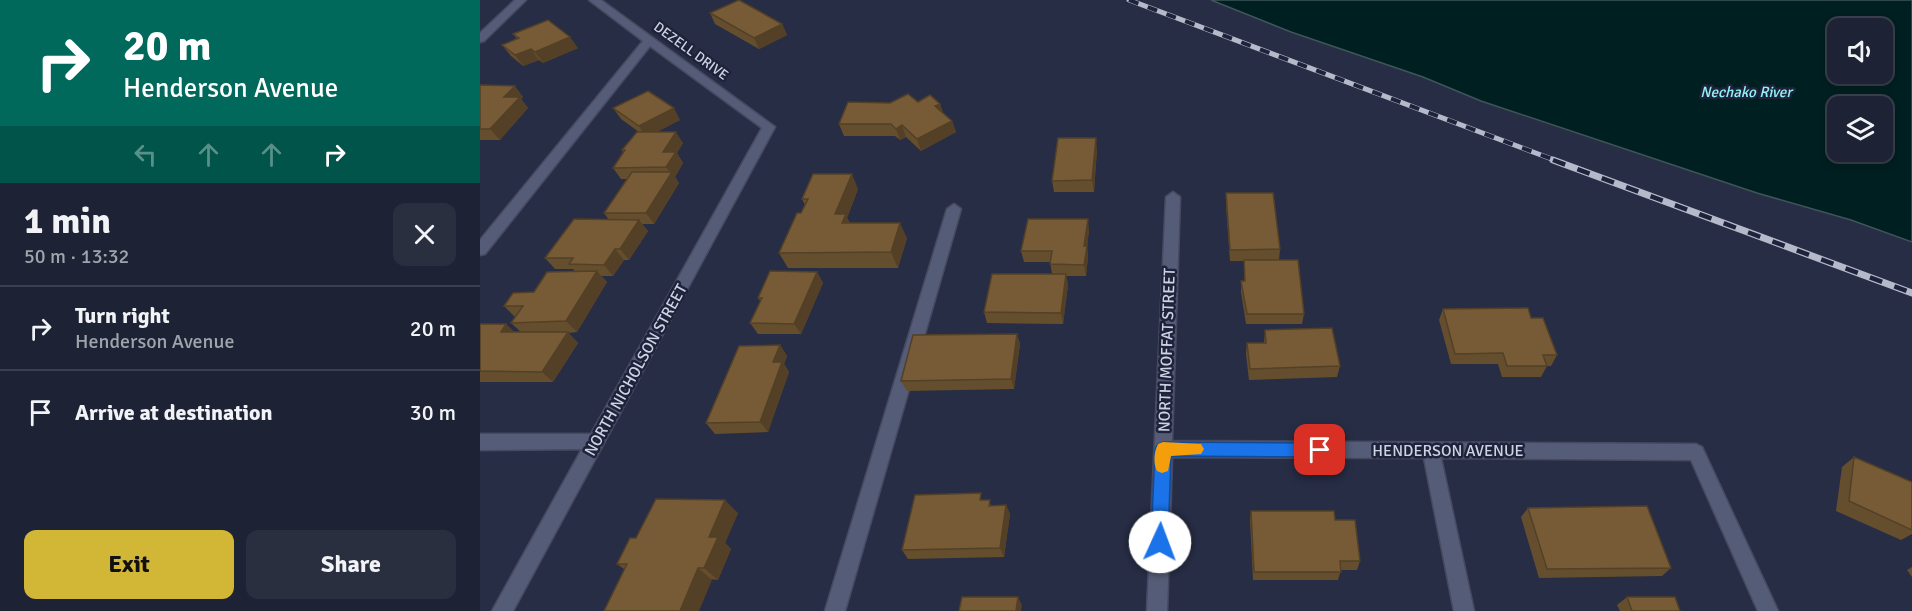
<!DOCTYPE html>
<html lang="en">
<head>
<meta charset="utf-8">
<style>
  :root { --surface:#1d2234; --page:#2a2f40; --text:#f1f3f6; --muted:#a0a4ac; --line:#3b3f4f; --accent:#d2b635 }
  body { margin:0; font-family:Signika,sans-serif; background:var(--page); color:var(--text); height:100vh; display:flex; flex-direction:column; font-size:22px; white-space:nowrap }
  * { box-sizing:border-box; margin:0 }
  p { font-size:20px; color:var(--muted) }
  .icon { flex:none; width:33px; height:33px; fill:none; stroke:currentColor; stroke-width:2; stroke-linecap:round; stroke-linejoin:round }
  .map { position:relative; flex:1; overflow:hidden }
  .details { display:flex; flex-direction:column; background:var(--surface); width:480px }
  .details>* { flex:none }
  .banner { background:#00695c; color:#fff; overflow:hidden }
  .controls { position:absolute; left:1347px; top:18px; display:grid; gap:12px }
  .controls a { display:grid; place-items:center; width:66px; height:66px; border-radius:12px; background:var(--surface); box-shadow:0 3px 9px #0003,0 0 0 2px var(--line); font-size:30px }
  .pin { position:absolute; display:grid; place-items:center; width:51px; height:51px; color:#fff; margin:-26px; border-radius:12px; box-shadow:0 3px 9px #0006 }
  .me { position:absolute; width:66px; margin:-33px; rotate:2deg; stroke-linejoin:round; filter:drop-shadow(0 0 4px #0008) }
  .turn { display:flex; align-items:center; gap:21px; height:126px; padding:0 24px; font-size:27px }
  .turn .icon { width:78px; height:78px; stroke-width:2.5 }
  .turn b { display:block; font-size:42px; line-height:51px }
  .lanes { display:flex; align-items:center; height:57px; padding:0 24px; background:#0003; justify-content:center; gap:30px; direction:ltr }
  .lanes .off { opacity:.35 }
  .round { display:grid; place-items:center; flex:none; width:63px; height:63px; border-radius:12px; background:var(--page) }
  .overview { display:flex; align-items:center; justify-content:space-between; height:102px; padding:0 24px }
  h1 { font-size:36px; font-weight:700; line-height:45px }
  .cta { display:flex; gap:12px; margin-top:auto; padding:12px 24px }
  .cta a { flex:1; height:69px; border-radius:12px; background:var(--accent); color:#111; font-size:24px; font-weight:700; line-height:69px; text-align:center }
  .cta a+a { background:var(--page); color:var(--text) }
  ul { padding:0; list-style:none }
  li { display:flex; align-items:center; gap:18px; height:84px; padding:0 24px; border-top:2px solid var(--line) }
  li div { flex:1 }
  li b { display:block; font-size:22px }
  li em { font-style:normal }
  main { display:flex; flex:1; min-height:0 }
  .map>svg:first-child { display:block }
  .water { fill:#001f20; stroke:#3e555a; stroke-width:1.5; fill-rule:evenodd }
  .lines { fill:none; stroke-linecap:round; stroke-linejoin:round }
  .minor-casing { stroke:#46495f; stroke-width:3 }
  .minor { fill:#555c77; fill-rule:evenodd }
  .rail-far1-casing { stroke:#b5bacb; stroke-width:5 }
  .rail-casing { stroke:#b5bacb; stroke-width:7 }
  .rail-far1 { stroke:#1e233b; stroke-width:4; stroke-dasharray:10; stroke-linecap:butt }
  .rail { stroke:#1e233b; stroke-width:4.5; stroke-dasharray:13; stroke-linecap:butt }
  .wall { fill:#654e2e }
  .shaded-wall { fill:#534026 }
  .building { fill:#765b36; stroke:#534026; stroke-width:1.5 }
  .route { fill:#1a73e8; stroke:#114b97; stroke-width:1.5 }
  .slow { fill:#f59e0b }
  .labels { text-anchor:middle; dominant-baseline:central; stroke-width:5; stroke-linejoin:round; paint-order:stroke }
  .far-street-label { font-size:14px; fill:#ced3e3; stroke:#1e233b }
  .far-water-label { font-size:15px; font-style:italic; fill:#91f3f6; stroke:#1e233b }
  .street-label { font-size:16px; fill:#ced3e3; stroke:#1e233b }
</style>
</head>
<body>
<main>
<section class="details">
<div class="banner">
<div class="turn"><svg class="icon" aria-label="right" viewBox="0 0 24 24"><path d="M7 20v-9h11M14 6l5 5-5 5"/></svg><div><b>20 m</b>Henderson Avenue</div></div>
<div class="lanes"><svg class="icon off" aria-label="left" viewBox="0 0 24 24"><path d="M17 20v-9H6M10 6l-5 5 5 5"/></svg><svg class="icon off" aria-label="ahead" viewBox="0 0 24 24"><path d="M12 20V5M6 11l6-6 6 6"/></svg><svg class="icon off" aria-label="ahead" viewBox="0 0 24 24"><path d="M12 20V5M6 11l6-6 6 6"/></svg><svg class="icon" aria-label="right" viewBox="0 0 24 24"><path d="M7 20v-9h11M14 6l5 5-5 5"/></svg></div>
</div>
<div class="overview"><div><h1>1 min</h1><p>50 m · 13:32</p></div><a class="round"><svg class="icon" aria-label="close" viewBox="0 0 24 24"><path d="M6 6l12 12M18 6L6 18"/></svg></a></div>
<ul>
<li><svg class="icon" aria-label="right" viewBox="0 0 24 24"><path d="M7 20v-9h11M14 6l5 5-5 5"/></svg><div><b>Turn right</b><p>Henderson Avenue</p></div><em>20 m</em></li>
<li><svg class="icon" aria-label="arrive" viewBox="0 0 24 24"><path d="M6 21V4h12l-3 4 3 4H6"/></svg><div><b>Arrive at destination</b></div><em>30 m</em></li>
</ul>
<div class="cta"><a>Exit</a><a>Share</a></div>
</section>
<div class="map">
<svg width="1432" height="611" viewBox="0 0 1432 611">
  <rect width="100%" height="100%" fill="#272d45"/>
  <path class="water" d="M 731,0 L 1432,0 L 1432,242 L 1371,220 L 1277,193 L 1001,101 L 943,77 L 811,32 ZM 1358,28 L 1402,28 L 1402,74 L 1358,74 ZM 1358,106 L 1402,106 L 1402,152 L 1358,152 Z"/>
  <g class="lines">
    <defs>
      <path id="minor" d="M 35,0 L 46,0 L 4,41 L 0,42 L 0,33 Z
        M 109,0 L 121,0 L 295,127 L 33,611 L 12,611 L 102,449 L 0,450 L 0,434 L 111,434 L 282,128 L 170,46 L 5,254 L 0,255 L 0,240 L 163,41 Z
        M 693,192 L 700,197 L 692,441 L 1216,444 L 1222,447 L 1298,611 L 1278,611 L 1211,460 L 961,458 L 994,611 L 974,611 L 944,458 L 692,457 L 687,611 L 667,611 L 686,197 Z
        M 474,204 L 481,209 L 365,611 L 345,611 L 467,209 Z"/>
    </defs>
    <use href="#minor" class="minor-casing"/>
    <use href="#minor" class="minor"/>
    <defs>
      <path id="rail-far1" d="M 649,0 L 1077,161"/>
      <path id="rail" d="M 1073,160 L 1432,293"/>
    </defs>
    <use href="#rail-far1" class="rail-far1-casing"/>
    <use href="#rail" class="rail-casing"/>
    <use href="#rail-far1" class="rail-far1"/>
    <use href="#rail" class="rail"/>
  </g>
  <path class="wall" d="M 230,13 L 302,24 L 307,35 L 279,49 L 235,24 Z
    M 33,34 L 98,48 L 63,63 L 59,60 L 43,66 L 31,56 L 22,45 L 37,39 Z
    M 0,85 L 43,97 L 41,99 L 48,108 L 20,140 L 0,140 Z
    M 438,102 L 460,104 L 463,113 L 472,121 L 476,132 L 441,151 L 426,137 L 420,140 L 415,136 L 364,136 L 359,124 L 410,103 Z
    M 133,108 L 200,120 L 176,132 L 203,143 L 197,153 L 203,163 L 195,177 L 199,183 L 174,224 L 162,224 L 168,231 L 149,260 L 144,260 L 133,276 L 121,276 L 127,282 L 97,332 L 88,333 L 98,343 L 73,382 L 0,382 L 0,324 L 35,332 L 41,332 L 31,323 L 35,317 L 24,306 L 95,272 L 93,269 L 75,269 L 65,258 L 129,220 L 124,213 L 147,179 L 141,179 L 133,168 L 143,152 L 142,150 L 159,132 L 141,119 Z
    M 617,149 L 614,192 L 574,192 L 572,181 Z
    M 378,189 L 367,218 L 370,223 L 427,238 L 418,268 L 308,268 L 299,253 L 325,205 L 322,199 Z
    M 746,193 L 800,249 L 799,260 L 824,314 L 822,324 L 766,324 L 761,292 L 761,281 L 764,281 L 764,261 L 750,261 L 746,205 Z
    M 609,230 L 607,247 L 608,257 L 606,276 L 586,276 L 588,285 L 583,324 L 507,323 L 504,312 L 572,274 L 570,262 L 544,262 L 541,251 Z
    M 337,272 L 343,283 L 321,334 L 278,334 L 270,323 L 281,302 L 278,298 Z
    M 963,309 L 1051,318 L 1077,355 L 1071,366 L 1067,366 L 1061,377 L 1022,377 L 1018,364 L 971,364 L 959,320 Z
    M 785,330 L 860,366 L 857,377 L 769,380 L 766,354 L 767,343 L 784,343 Z
    M 537,334 L 540,344 L 534,389 L 427,391 L 421,381 Z
    M 300,345 L 307,356 L 304,364 L 309,372 L 288,432 L 235,434 L 226,423 Z
    M 1374,457 L 1432,530 L 1432,534 L 1421,540 L 1356,511 L 1362,467 Z
    M 503,500 L 513,506 L 526,505 L 530,514 L 524,557 L 428,559 L 422,550 Z
    M 1048,508 L 1191,568 L 1182,576 L 1059,578 L 1041,517 Z
    M 771,511 L 855,520 L 880,561 L 877,570 L 861,570 L 858,580 L 773,580 L 770,520 Z
    M 258,513 L 245,543 L 251,549 L 238,580 L 144,569 L 137,564 L 156,538 Z
    M 1432,567 L 1432,577 L 1427,570 Z
    M 1147,597 L 1200,611 L 1140,611 L 1137,605 Z"/>
  <path class="shaded-wall" d="M 302,24 L 307,35 L 279,49 L 274,38 Z
    M 90,37 L 98,48 L 63,63 L 55,52 Z
    M 51,49 L 59,60 L 43,66 L 35,55 Z
    M 35,86 L 43,97 L 41,99 L 48,108 L 20,140 L 10,129 L 24,97 Z
    M 460,104 L 464,115 L 455,106 Z
    M 194,108 L 200,120 L 166,138 L 159,126 Z
    M 472,121 L 476,132 L 441,151 L 437,139 Z
    M 422,125 L 426,137 L 420,140 L 416,129 Z
    M 196,132 L 203,143 L 197,153 L 203,163 L 195,177 L 199,183 L 174,224 L 166,213 L 191,174 L 186,167 L 183,152 Z
    M 616,138 L 617,149 L 614,192 L 612,180 Z
    M 372,174 L 378,189 L 367,218 L 373,230 L 369,239 L 355,214 Z
    M 608,219 L 609,230 L 607,247 L 608,257 L 606,276 L 604,265 L 604,246 Z
    M 159,220 L 168,231 L 149,260 L 140,249 Z
    M 420,223 L 427,238 L 418,268 L 411,252 Z
    M 135,249 L 144,260 L 133,276 L 124,265 Z
    M 117,271 L 127,282 L 97,332 L 86,321 Z
    M 337,272 L 343,283 L 321,334 L 314,324 Z
    M 586,274 L 588,285 L 583,324 L 581,313 Z
    M 26,324 L 38,335 L 21,332 Z
    M 88,332 L 98,343 L 73,382 L 62,372 Z
    M 537,334 L 540,344 L 534,389 L 531,379 Z
    M 300,345 L 307,356 L 304,364 L 309,372 L 288,432 L 280,422 L 293,362 Z
    M 245,500 L 258,513 L 245,543 L 251,549 L 238,580 L 224,568 L 229,537 Z
    M 526,505 L 530,514 L 524,557 L 520,548 Z
    M 218,568 L 232,580 L 219,611 L 200,611 Z
    M 538,597 L 542,605 L 541,611 L 536,611 Z"/>
  <path class="building" d="M 259,0 L 302,24 L 274,38 L 230,13 Z
    M 68,20 L 90,37 L 55,52 L 51,49 L 35,55 L 22,45 L 39,38 L 33,34 Z
    M 0,85 L 35,86 L 24,97 L 40,97 L 10,129 L 0,129 Z
    M 168,91 L 194,108 L 159,126 L 133,108 Z
    M 428,94 L 438,102 L 450,95 L 460,104 L 455,106 L 472,121 L 437,139 L 422,125 L 416,129 L 411,124 L 359,124 L 368,102 L 410,103 Z
    M 157,132 L 196,132 L 183,152 L 196,152 L 186,167 L 133,168 L 145,150 L 142,150 Z
    M 578,138 L 616,138 L 612,180 L 572,181 Z
    M 152,172 L 192,172 L 166,213 L 124,213 Z
    M 333,174 L 372,174 L 355,214 L 366,214 L 362,223 L 420,223 L 411,252 L 299,253 L 317,213 L 321,213 L 328,199 L 322,199 Z
    M 746,193 L 793,193 L 800,249 L 750,250 Z
    M 94,219 L 159,220 L 140,249 L 135,249 L 124,265 L 89,264 L 93,258 L 65,258 Z
    M 548,219 L 608,219 L 604,246 L 607,246 L 604,265 L 570,264 L 572,251 L 541,251 Z
    M 764,260 L 818,260 L 824,314 L 767,314 L 761,281 L 765,281 Z
    M 117,271 L 86,321 L 31,323 L 43,306 L 24,306 L 33,293 L 54,292 L 67,272 Z
    M 290,271 L 337,272 L 314,324 L 270,323 L 282,298 L 278,298 Z
    M 512,274 L 586,274 L 581,313 L 504,312 Z
    M 1048,308 L 1051,318 L 1063,318 L 1077,355 L 1063,355 L 1067,366 L 1027,366 L 1023,353 L 975,354 L 963,309 Z
    M 0,324 L 26,324 L 21,332 L 88,332 L 62,372 L 0,371 Z
    M 852,328 L 860,366 L 770,369 L 767,343 L 786,343 L 785,330 Z
    M 537,334 L 531,379 L 421,381 L 433,335 Z
    M 300,345 L 293,362 L 302,362 L 280,422 L 226,423 L 259,346 Z
    M 1374,457 L 1432,482 L 1432,530 L 1369,501 Z
    M 501,493 L 500,500 L 510,500 L 509,506 L 526,505 L 520,548 L 422,550 L 435,495 Z
    M 176,499 L 245,500 L 229,537 L 238,537 L 224,568 L 218,568 L 200,611 L 124,611 L 147,564 L 137,564 L 150,538 L 156,538 Z
    M 1167,506 L 1191,568 L 1067,569 L 1048,508 Z
    M 771,511 L 854,511 L 855,520 L 875,520 L 880,561 L 860,561 L 861,572 L 774,572 Z
    M 482,597 L 538,597 L 536,611 L 479,611 Z
    M 1147,597 L 1195,597 L 1200,611 L 1152,611 Z"/>
  <path class="route" d="M 683,442 L 840,443 L 845,445 L 847,450 L 845,455 L 840,457 L 691,456 L 688,542 L 686,547 L 680,550 L 674,547 L 671,542 L 675,449 L 678,444 Z"/>
  <path class="slow" d="M 683,442 L 721,444 L 724,449 L 721,454 L 691,456 L 688,471 L 682,473 L 677,471 C 673,463 674,452 678,444 Z"/>
  <g class="labels">
    <g class="far-street-label">
      <text transform="translate(211 51) rotate(36)">DEZELL DRIVE</text>
    </g>
    <g class="far-water-label">
      <text x="1266" y="92">Nechako River</text>
    </g>
    <g class="street-label">
      <text transform="translate(687 350) rotate(-88)">NORTH MOFFAT STREET</text>
      <text transform="translate(156 370) rotate(-61)">NORTH NICHOLSON STREET</text>
      <text x="968" y="451">HENDERSON AVENUE</text>
    </g>
  </g>
</svg>
<div class="controls">
<a><svg class="icon" aria-label="sound" viewBox="0 0 24 24"><path d="M4 9h4l5-4v14l-5-4H4zM17 9q2 3 0 6"/></svg></a>
<a><svg class="icon" aria-label="layers" viewBox="0 0 24 24"><path d="M12 4l9 5-9 5-9-5zM3 14l9 5 9-5"/></svg></a>
</div>
<div class="pin" style="left:840px;top:450px;background:#d93025"><svg class="icon" aria-label="arrive" viewBox="0 0 24 24"><path d="M6 21V4h12l-3 4 3 4H6"/></svg></div>
<svg class="me" style="left:680px;top:542px" viewBox="-20 -20 40 40"><circle r="19" fill="#fff"/><path d="M0-13L10 11 0 6-10 11z" fill="#1a73e8"/></svg>
</div>
</main>
</body>
</html>
